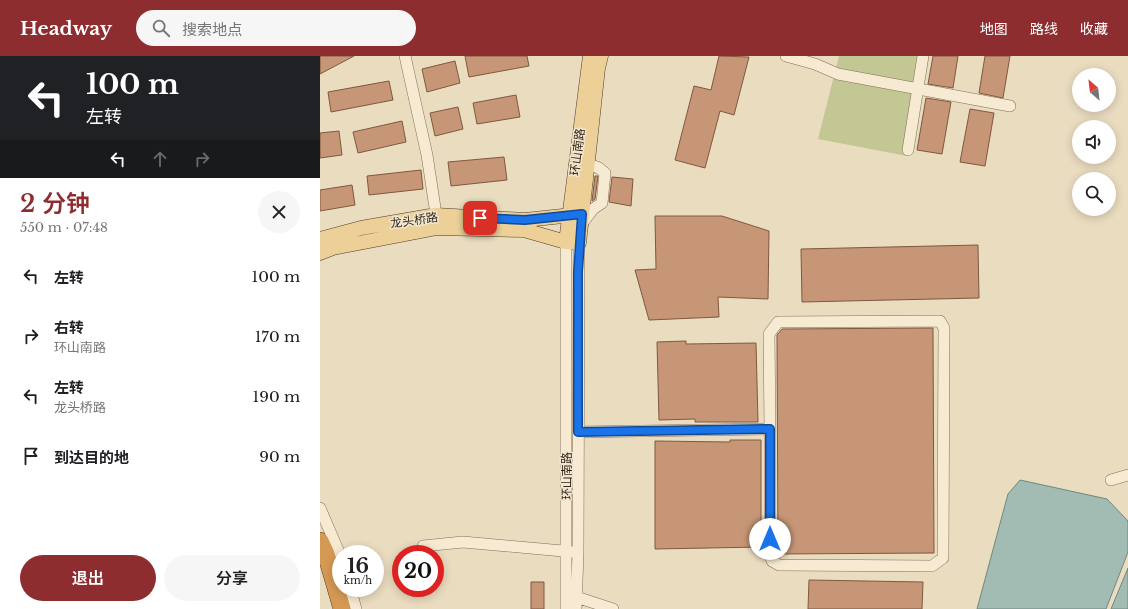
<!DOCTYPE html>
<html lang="zh">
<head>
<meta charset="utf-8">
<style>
  :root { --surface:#fff; --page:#f6f6f6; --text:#202124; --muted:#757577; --accent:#8d2d30 }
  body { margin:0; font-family:"Libre Baskerville","Noto Sans SC",serif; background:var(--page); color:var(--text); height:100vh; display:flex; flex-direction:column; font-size:15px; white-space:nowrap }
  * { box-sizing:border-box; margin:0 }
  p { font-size:13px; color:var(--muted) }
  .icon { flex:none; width:22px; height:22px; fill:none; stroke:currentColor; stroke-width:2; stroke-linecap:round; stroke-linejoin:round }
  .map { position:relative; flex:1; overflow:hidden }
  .sheet { display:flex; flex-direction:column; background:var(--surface); width:320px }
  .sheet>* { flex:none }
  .guide { background:#202124; color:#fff; overflow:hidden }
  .needle { width:26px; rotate:332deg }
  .fabs { position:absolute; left:752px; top:12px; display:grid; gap:8px }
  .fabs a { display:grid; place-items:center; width:44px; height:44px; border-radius:50%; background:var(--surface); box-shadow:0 2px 10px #0003; font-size:20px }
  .speed { position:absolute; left:12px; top:489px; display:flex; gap:8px; font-size:20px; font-weight:700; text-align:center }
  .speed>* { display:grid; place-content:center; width:52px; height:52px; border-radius:50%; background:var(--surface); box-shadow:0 2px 10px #0003; line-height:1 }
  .speed small { font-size:10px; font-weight:400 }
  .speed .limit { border:6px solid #d22; background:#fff; color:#111 }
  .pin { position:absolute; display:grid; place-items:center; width:34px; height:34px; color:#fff; margin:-17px; border-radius:8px; box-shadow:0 2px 6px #0006 }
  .me { position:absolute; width:44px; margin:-22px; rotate:0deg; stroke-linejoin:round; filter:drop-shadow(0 0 3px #0008) }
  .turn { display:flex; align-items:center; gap:14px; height:84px; padding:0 20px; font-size:18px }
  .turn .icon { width:52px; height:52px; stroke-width:2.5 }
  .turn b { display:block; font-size:28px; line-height:34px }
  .lanes { display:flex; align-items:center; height:38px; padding:0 20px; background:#0003; justify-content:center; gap:20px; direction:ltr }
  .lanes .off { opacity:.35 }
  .round { display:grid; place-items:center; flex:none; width:42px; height:42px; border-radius:21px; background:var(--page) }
  .overview { display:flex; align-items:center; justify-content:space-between; height:68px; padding:0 20px }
  h1 { font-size:24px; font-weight:600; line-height:30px; color:var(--accent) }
  .button { display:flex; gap:8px; margin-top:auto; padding:8px 20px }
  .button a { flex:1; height:46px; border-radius:24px; background:var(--accent); color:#fff; font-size:16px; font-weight:600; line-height:46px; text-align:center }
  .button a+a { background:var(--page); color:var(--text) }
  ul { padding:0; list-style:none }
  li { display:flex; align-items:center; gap:12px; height:60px; padding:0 20px }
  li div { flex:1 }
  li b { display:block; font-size:15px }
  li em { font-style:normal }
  header { display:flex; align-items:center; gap:24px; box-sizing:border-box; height:56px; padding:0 20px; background:var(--accent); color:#fff }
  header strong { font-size:19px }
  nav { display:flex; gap:22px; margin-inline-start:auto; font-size:14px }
  .search { width:280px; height:36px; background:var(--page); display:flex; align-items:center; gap:10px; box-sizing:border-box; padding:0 14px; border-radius:22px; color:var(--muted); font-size:15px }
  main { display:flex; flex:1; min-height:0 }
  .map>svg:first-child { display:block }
  .green { fill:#c3c794 }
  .water { fill:#a2bcb4; stroke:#6a8981 }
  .building { fill:#c69677; stroke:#7f5840 }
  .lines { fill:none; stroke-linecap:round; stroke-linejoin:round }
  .minor-casing { stroke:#826e59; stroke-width:12 }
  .major-casing { stroke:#4f3c2d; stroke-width:15 }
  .highway-casing { stroke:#4f3c2d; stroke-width:18 }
  .minor { stroke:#f6ead2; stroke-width:11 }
  .major { stroke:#ecd098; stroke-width:14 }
  .highway { stroke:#d69954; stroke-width:17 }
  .route-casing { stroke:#114b97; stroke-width:10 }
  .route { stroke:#1a73e8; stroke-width:7 }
  .labels { text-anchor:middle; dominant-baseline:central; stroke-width:3; stroke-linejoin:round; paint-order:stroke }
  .street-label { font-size:12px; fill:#32261c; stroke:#f2e7ce }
</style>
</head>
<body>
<header>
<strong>Headway</strong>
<div class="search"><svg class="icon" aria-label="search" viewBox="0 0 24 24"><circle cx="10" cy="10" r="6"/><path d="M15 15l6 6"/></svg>搜索地点</div>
<nav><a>地图</a><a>路线</a><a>收藏</a></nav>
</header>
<main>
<section class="sheet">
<div class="guide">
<div class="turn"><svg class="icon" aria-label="left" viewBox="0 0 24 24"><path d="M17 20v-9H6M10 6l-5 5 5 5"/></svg><div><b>100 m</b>左转</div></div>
<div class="lanes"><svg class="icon" aria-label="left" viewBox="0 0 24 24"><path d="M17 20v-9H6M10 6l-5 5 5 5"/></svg><svg class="icon off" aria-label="ahead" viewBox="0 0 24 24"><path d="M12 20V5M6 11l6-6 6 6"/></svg><svg class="icon off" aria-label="right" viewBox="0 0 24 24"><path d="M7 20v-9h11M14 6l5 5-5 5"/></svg></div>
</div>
<div class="overview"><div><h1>2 分钟</h1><p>550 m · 07:48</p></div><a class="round"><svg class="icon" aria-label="close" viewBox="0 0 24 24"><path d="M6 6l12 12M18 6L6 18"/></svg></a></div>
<ul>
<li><svg class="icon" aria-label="left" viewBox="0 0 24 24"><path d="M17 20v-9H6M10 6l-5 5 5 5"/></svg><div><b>左转</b></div><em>100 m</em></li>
<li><svg class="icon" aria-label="right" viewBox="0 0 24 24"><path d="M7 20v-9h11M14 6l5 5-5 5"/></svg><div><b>右转</b><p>环山南路</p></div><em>170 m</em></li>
<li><svg class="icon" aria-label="left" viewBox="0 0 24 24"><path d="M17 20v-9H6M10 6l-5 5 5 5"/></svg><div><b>左转</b><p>龙头桥路</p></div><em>190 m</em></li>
<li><svg class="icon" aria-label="arrive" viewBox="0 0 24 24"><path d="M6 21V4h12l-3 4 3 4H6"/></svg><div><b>到达目的地</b></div><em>90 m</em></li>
</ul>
<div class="button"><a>退出</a><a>分享</a></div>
</section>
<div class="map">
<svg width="808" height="553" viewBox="0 0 808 553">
  <rect width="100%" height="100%" fill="#eadcbf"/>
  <path class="green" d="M 519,0 L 607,0 L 587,100 L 498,83 Z"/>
  <path class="water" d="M 700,424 L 787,443 L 808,465 L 808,496 L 786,553 L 657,553 L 688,438 Z
    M 808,512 L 808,553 L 791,553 Z"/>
  <path class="building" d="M 0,0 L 34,0 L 0,18 Z
    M 145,0 L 207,0 L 209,10 L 149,21 Z
    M 399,0 L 429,1 L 414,59 L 400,55 L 385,112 L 355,104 L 374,30 L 391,34 Z
    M 613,0 L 638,0 L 633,32 L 608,28 Z
    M 665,0 L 690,0 L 683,42 L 659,37 Z
    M 135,5 L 140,27 L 107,36 L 102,13 Z
    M 69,25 L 73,44 L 11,56 L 8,36 Z
    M 196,39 L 200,61 L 157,68 L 153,47 Z
    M 606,42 L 631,46 L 622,98 L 597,94 Z
    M 138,51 L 143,73 L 115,80 L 110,57 Z
    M 650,53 L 674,57 L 665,110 L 640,106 Z
    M 82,65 L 86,86 L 38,97 L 33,76 Z
    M 19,75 L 22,99 L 0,102 L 0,77 Z
    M 184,101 L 187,124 L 131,130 L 128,106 Z
    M 101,114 L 103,133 L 49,139 L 47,120 Z
    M 275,120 L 278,120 L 275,143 L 272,145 Z
    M 292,121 L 313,123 L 311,150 L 289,146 Z
    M 32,129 L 35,149 L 0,155 L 0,134 Z
    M 335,160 L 402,160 L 449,175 L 448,243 L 398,241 L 399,261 L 329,264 L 315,214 L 336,213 Z
    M 658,189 L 659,242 L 482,246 L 481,193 Z
    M 613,272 L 614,497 L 458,498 L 457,279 L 462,273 Z
    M 366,285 L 366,288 L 436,287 L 438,366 L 375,366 L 375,363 L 339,364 L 337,286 Z
    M 410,384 L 441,384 L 441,491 L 335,493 L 335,385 L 410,386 Z
    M 489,524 L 603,526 L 602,553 L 488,553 Z
    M 211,526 L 224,526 L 224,553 L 211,553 Z"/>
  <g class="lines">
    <defs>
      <path id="minor" d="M 85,0 L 107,99 L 117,165
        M 466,0 L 495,8 L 518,18 L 690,50
        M 588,94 L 603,0
        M 261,169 L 273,153 L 282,147 L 285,117 L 279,112 L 268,108
        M 258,376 L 450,373 L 449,278 L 458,266 L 620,265 L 624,272 L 623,502 L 612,510 L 459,509 L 452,505 L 450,499 L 450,373
        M 791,424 L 808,419
        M 0,452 L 21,501
        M 103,490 L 143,486 L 254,496
        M 30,532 L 36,553
        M 250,539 L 293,553
        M 246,553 L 246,186
        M 256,553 L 258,497 L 259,187"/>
      <path id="major" d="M 0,183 L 41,172 L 116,159 L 205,164 L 262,158
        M 246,186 L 270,0
        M 0,197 L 13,192 L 117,172 L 204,174 L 246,186 L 259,187 L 278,12 L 281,0"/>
      <path id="highway" d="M 0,485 L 6,498 L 22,553"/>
    </defs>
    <use href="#minor" class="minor-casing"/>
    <use href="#major" class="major-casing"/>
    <use href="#highway" class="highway-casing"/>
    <use href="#minor" class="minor"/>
    <use href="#major" class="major"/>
    <use href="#highway" class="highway"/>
  </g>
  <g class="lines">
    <defs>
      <path id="route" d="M 160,162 L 205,164 L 262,158 L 258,216 L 258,376 L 450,373 L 450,483"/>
    </defs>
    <use href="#route" class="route-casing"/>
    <use href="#route" class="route"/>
  </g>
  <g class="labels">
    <g class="street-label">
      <text transform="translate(257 96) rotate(-83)">环山南路</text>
      <text transform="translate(94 164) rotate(-8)">龙头桥路</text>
      <text transform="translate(246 420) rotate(-90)">环山南路</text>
    </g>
  </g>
</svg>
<div class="fabs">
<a><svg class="needle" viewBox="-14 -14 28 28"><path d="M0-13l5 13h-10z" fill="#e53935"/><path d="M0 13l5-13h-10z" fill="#757577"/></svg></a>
<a><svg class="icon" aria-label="sound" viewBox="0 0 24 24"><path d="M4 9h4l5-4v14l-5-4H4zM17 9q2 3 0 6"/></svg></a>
<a><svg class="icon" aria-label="search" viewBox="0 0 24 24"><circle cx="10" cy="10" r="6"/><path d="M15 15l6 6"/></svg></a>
</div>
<div class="speed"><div>16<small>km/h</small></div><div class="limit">20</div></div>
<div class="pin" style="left:160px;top:162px;background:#d93025"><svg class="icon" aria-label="arrive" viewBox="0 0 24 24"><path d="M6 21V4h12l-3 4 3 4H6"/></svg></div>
<svg class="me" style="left:450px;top:483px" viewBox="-20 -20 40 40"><circle r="19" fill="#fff"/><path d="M0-13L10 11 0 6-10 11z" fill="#1a73e8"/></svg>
</div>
</main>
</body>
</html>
